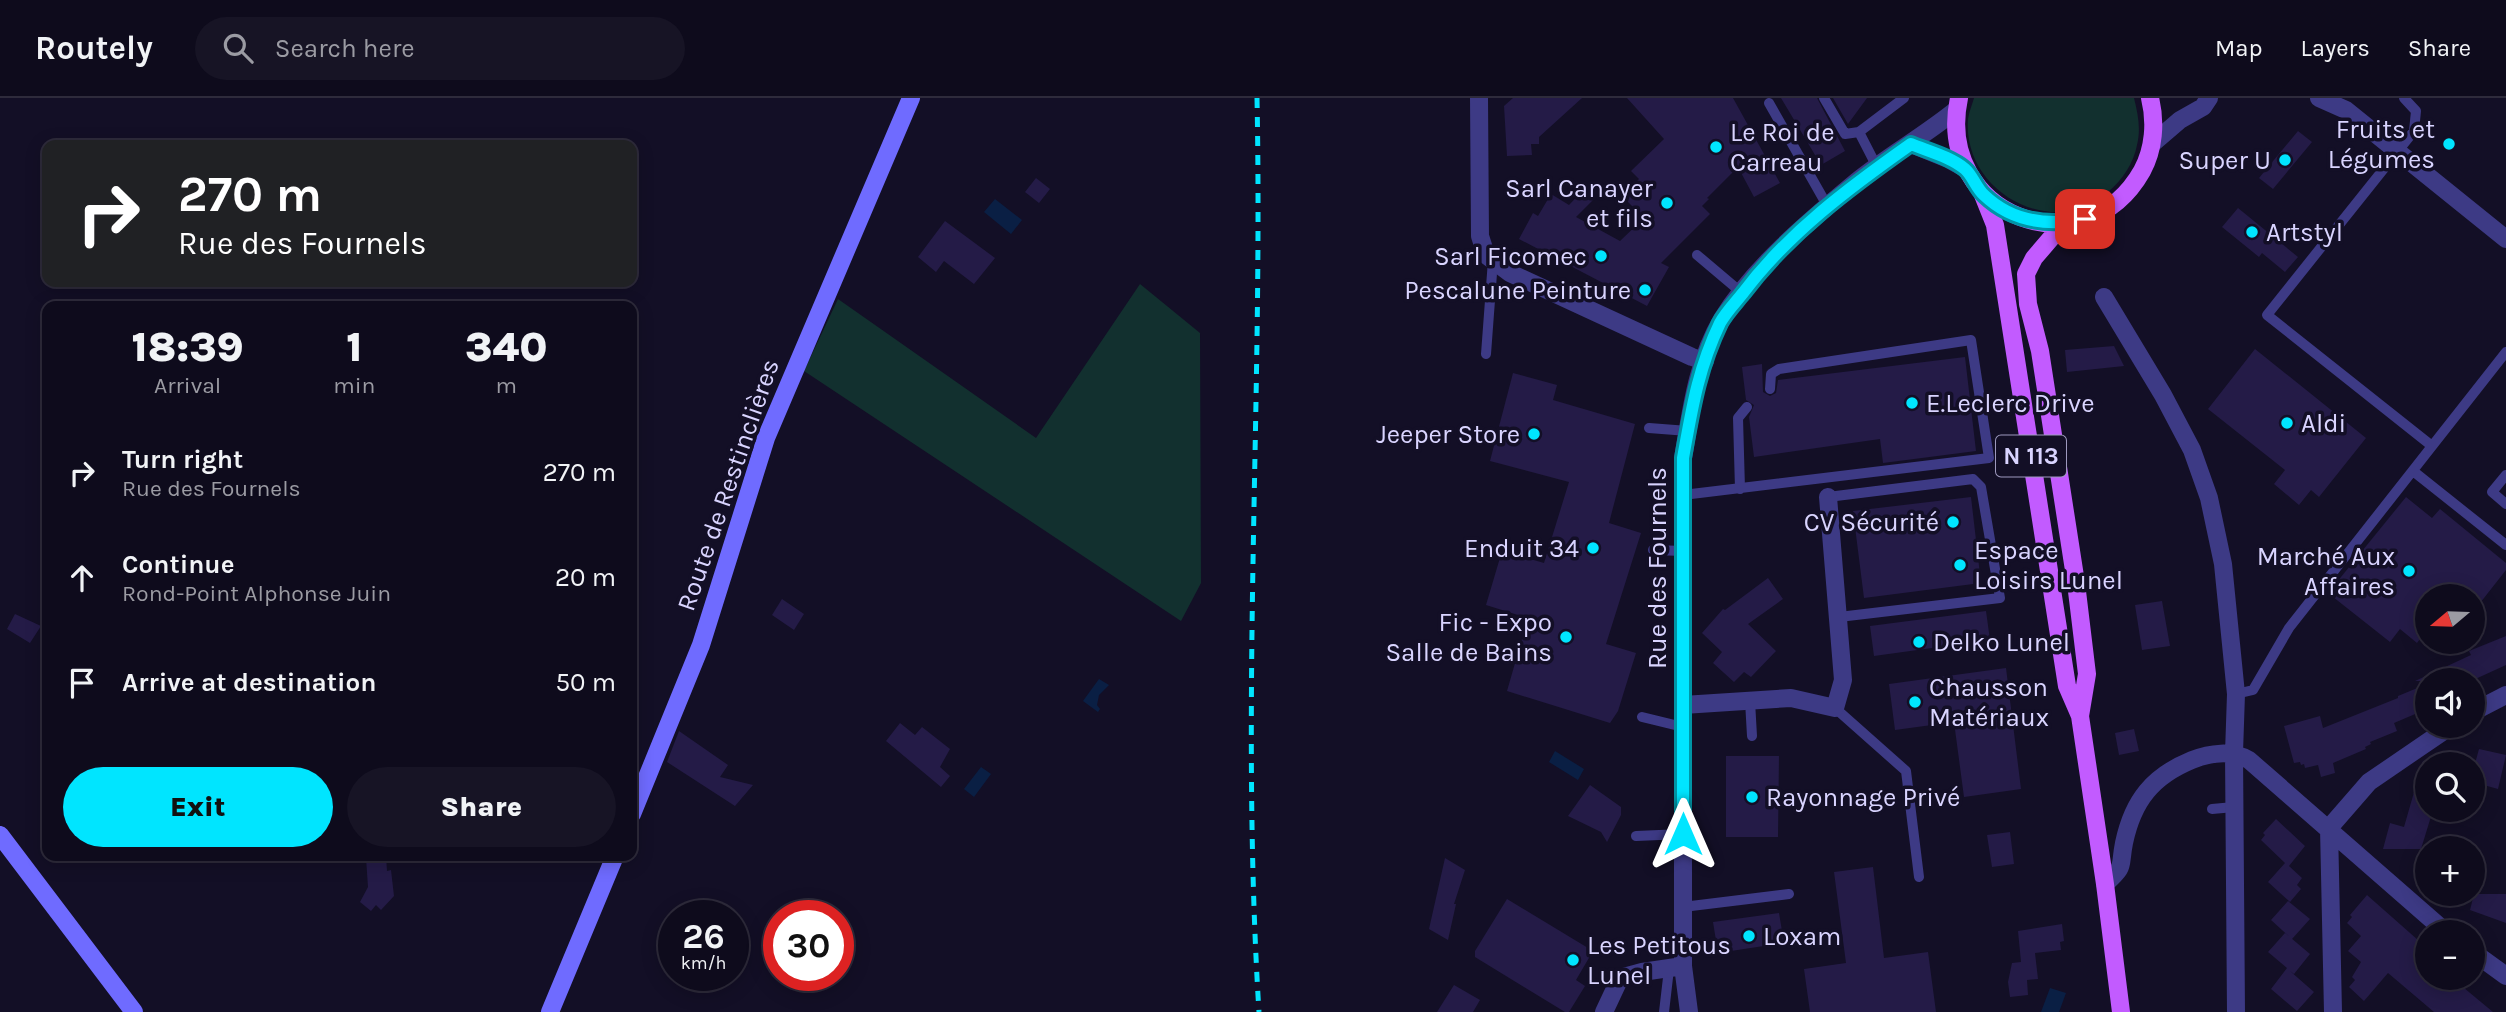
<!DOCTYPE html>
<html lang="en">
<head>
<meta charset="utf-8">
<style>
  :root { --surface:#0e0b1c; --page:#171425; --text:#f1f3f6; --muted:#9b9ba3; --line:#2e2b3b; --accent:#00e5ff }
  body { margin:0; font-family:Karla,sans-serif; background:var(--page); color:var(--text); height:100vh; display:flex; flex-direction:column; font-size:26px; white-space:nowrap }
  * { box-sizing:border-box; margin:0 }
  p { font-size:23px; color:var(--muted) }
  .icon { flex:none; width:38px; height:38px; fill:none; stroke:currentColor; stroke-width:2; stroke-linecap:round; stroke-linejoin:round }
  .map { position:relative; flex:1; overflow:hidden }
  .side { position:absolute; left:42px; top:203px; width:595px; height:560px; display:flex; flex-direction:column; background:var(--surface); border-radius:14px; box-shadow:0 4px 18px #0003,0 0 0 2px var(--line) }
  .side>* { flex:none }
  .banner { position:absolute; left:42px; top:42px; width:595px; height:147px; border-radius:14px; box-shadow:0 4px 18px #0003,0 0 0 2px var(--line); background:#202124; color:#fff; overflow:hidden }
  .needle { width:46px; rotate:251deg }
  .controls { position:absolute; left:2415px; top:486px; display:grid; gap:14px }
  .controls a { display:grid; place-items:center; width:70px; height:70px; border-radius:50%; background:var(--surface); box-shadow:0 4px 18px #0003,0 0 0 2px var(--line); font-size:35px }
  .speed { position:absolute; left:658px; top:802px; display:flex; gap:14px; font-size:35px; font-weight:700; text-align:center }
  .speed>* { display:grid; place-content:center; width:91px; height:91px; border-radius:50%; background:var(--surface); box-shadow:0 4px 18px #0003,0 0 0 2px var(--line); line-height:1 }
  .speed small { font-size:18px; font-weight:400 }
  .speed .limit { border:10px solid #d22; background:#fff; color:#111 }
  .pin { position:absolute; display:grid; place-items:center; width:60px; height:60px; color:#fff; margin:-30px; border-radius:14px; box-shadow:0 4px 10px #0006 }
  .me { position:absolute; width:77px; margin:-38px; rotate:0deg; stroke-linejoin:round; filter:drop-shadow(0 0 5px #0008) }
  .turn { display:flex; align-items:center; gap:24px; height:147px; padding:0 21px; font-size:32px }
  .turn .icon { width:91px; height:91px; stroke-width:2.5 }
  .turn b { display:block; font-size:49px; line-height:60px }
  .eta { display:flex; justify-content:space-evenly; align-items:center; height:119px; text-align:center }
  .eta b { font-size:42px; font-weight:800; line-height:49px }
  .cta { display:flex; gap:14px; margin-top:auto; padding:14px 21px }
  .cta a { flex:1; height:80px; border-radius:42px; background:var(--accent); color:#111; font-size:28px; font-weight:800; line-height:80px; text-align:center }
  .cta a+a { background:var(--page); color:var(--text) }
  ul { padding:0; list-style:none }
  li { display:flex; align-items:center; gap:21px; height:105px; padding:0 21px }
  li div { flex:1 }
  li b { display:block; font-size:26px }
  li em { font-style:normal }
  header { display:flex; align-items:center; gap:42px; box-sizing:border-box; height:98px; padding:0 35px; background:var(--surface); border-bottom:2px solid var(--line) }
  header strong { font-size:33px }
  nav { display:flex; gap:38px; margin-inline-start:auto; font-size:24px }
  .search { width:490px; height:63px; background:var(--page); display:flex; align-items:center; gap:18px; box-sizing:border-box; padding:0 24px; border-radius:38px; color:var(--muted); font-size:26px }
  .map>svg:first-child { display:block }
  .green { fill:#12302f }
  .water { fill:#0a1f44 }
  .building { fill:#241b47 }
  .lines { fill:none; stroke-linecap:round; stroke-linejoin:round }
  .lane { stroke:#3d3a85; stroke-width:10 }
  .street { stroke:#3d3a85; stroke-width:18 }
  .secondary { stroke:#6f6bff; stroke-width:18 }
  .primary { stroke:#c25bff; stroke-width:18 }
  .rail { stroke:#00e5ff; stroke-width:5; stroke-dasharray:10 9; stroke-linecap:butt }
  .route-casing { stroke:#0095a6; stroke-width:18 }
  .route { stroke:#00e5ff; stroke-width:12 }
  .poi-dot { fill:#00e5ff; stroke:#130f26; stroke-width:2.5 }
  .labels { text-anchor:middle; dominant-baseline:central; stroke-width:7; stroke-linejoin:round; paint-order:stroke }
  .shield { fill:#130f26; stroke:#9e99be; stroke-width:2 }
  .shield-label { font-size:24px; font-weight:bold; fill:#d9d4ff }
  .poi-label { font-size:26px; fill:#d9d4ff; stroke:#130f26; text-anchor:end }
  .street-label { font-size:26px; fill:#d9d4ff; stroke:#130f26 }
</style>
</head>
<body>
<header>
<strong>Routely</strong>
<div class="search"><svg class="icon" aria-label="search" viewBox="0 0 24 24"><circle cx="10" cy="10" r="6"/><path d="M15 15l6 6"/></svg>Search here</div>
<nav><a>Map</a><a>Layers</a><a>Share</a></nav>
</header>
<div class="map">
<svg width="2506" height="914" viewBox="0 0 2506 914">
  <rect width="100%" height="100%" fill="#130f26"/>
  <path class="green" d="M 1974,0 L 2134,0 C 2138,16 2141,31 2137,47 C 2130,85 2089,117 2051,114 C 2004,110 1964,70 1968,21 C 1969,14 1972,7 1974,0 Z
    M 1140,186 L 1200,235 L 1201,485 L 1181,523 L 804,273 L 838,201 L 1036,340 Z"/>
  <path class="water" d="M 995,101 L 1022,122 L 1011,136 L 984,114 Z
    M 1099,581 L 1109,587 L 1099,597 L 1097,607 L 1100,611 L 1098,614 L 1083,603 Z
    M 1555,653 L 1584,671 L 1578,682 L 1549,664 Z
    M 981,669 L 991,676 L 974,699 L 964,691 Z
    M 2050,890 L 2066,895 L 2059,914 L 2041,914 Z"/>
  <path class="building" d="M 1513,0 L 1582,0 L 1539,39 L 1539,46 L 1531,46 L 1532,57 L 1507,58 L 1504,8 Z
    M 1627,0 L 1733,0 L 1780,85 L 1754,99 L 1738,69 L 1707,100 L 1709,101 L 1702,108 L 1710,116 L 1661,165 L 1669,169 L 1647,208 L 1519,141 L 1533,115 L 1538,118 L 1551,96 L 1569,107 L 1591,84 L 1601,94 L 1576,119 L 1620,143 L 1644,120 L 1622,98 L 1639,81 L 1631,73 L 1664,41 Z
    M 1781,0 L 1817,0 L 1845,53 L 1821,67 Z
    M 1833,0 L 1867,0 L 1848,26 Z
    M 2298,33 L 2312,44 L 2273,91 L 2259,80 Z
    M 1036,80 L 1050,91 L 1039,105 L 1025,94 Z
    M 2238,110 L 2298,159 L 2285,174 L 2262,155 L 2259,159 L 2222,129 Z
    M 945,123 L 995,160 L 974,186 L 944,163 L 936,174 L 918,159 Z
    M 2114,248 L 2124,268 L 2067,274 L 2065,252 Z
    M 2255,251 L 2366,340 L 2319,399 L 2311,392 L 2299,407 L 2274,386 L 2285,372 L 2208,311 Z
    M 1965,259 L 1976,353 L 1883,365 L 1880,341 L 1754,359 L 1749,319 L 1754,307 L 1746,302 L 1742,269 L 1762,266 L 1763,294 L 1770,298 L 1776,295 L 1778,282 Z
    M 1513,275 L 1557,287 L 1553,302 L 1635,326 L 1609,425 L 1641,435 L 1606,546 L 1636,555 L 1618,613 L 1610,625 L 1507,593 L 1528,520 L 1486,507 L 1502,453 L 1544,465 L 1569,384 L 1490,363 Z
    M 1971,399 L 1981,485 L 1864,500 L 1853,413 Z
    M 2406,399 L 2432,420 L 2440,411 L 2506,465 L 2506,472 L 2473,514 L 2473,499 L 2427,499 L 2427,531 L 2417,545 L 2400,531 L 2390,544 L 2328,495 Z
    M 1768,480 L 1783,501 L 1748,526 L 1776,553 L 1751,579 L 1744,574 L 1734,584 L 1713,565 L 1722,554 L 1702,535 L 1723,511 L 1725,512 Z
    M 782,501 L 804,516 L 794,532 L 772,517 Z
    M 2162,503 L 2170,548 L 2142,552 L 2135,507 Z
    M 1986,513 L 1990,542 L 1874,558 L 1870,528 Z
    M 15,516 L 41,528 L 30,545 L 7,531 Z
    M 2506,538 L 2506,567 L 2471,583 L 2415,583 L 2471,557 L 2469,553 Z
    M 2006,570 L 2021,691 L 1964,699 L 1954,624 L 1895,632 L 1889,586 Z
    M 2427,586 L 2427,611 L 2394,625 L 2397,633 L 2370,644 L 2371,646 L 2365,649 L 2366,651 L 2333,665 L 2335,675 L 2321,679 L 2318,667 L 2305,670 L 2304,666 L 2301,667 L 2300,664 L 2294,665 L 2284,628 L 2320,618 L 2323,630 L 2398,600 L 2398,598 Z
    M 900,625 L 915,637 L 922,629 L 950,651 L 940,669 L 950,678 L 941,689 L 886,643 Z
    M 2134,631 L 2139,653 L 2119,657 L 2115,635 Z
    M 679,633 L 728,667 L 720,679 L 753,687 L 735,708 L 667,664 Z
    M 2479,651 L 2506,657 L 2498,691 L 2473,684 L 2473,673 Z
    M 1726,658 L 1779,658 L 1778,739 L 1726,739 Z
    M 2423,663 L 2427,663 L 2427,712 L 2433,712 L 2421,751 L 2383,751 L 2390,725 L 2404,729 Z
    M 1590,687 L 1621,709 L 1621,717 L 1607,744 L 1601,734 L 1568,718 Z
    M 2276,721 L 2305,748 L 2289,768 L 2302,780 L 2297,787 L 2301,791 L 2290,804 L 2268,784 L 2285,765 L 2261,742 L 2265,737 L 2263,735 Z
    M 2010,734 L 2014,766 L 1992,769 L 1987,737 Z
    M 386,758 L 387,773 L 391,772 L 394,798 L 381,812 L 376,807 L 371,813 L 360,804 L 368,789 L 366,760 Z
    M 1445,760 L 1465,772 L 1454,806 L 1456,806 L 1448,842 L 1429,831 Z
    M 1873,769 L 1884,860 L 1928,854 L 1936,914 L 1810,914 L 1804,871 L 1846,865 L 1834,774 Z
    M 2474,796 L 2506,796 L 2506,825 L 2470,812 Z
    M 2367,797 L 2427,850 L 2427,880 L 2452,880 L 2493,914 L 2434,914 L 2388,875 L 2364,903 L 2349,889 L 2355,882 L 2352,879 L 2361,864 L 2348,853 L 2361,838 L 2347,825 L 2352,819 L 2350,817 Z
    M 1507,801 L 1593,853 L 1576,882 L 1585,888 L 1569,914 L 1565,914 L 1475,859 L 1475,853 Z
    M 2288,803 L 2310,821 L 2292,841 L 2271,822 Z
    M 1779,815 L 1784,845 L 1718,855 L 1713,824 Z
    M 2062,826 L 2064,843 L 2060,844 L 2061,852 L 2035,855 L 2038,881 L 2027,882 L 2028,897 L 2010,899 L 2008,884 L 2012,865 L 2021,864 L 2018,833 Z
    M 2285,835 L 2310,856 L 2294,876 L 2290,873 L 2314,894 L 2297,913 L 2271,891 L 2287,870 L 2268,854 Z
    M 1454,887 L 1480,902 L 1473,914 L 1437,914 Z"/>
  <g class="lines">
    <path class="lane" d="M 1824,0 L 1845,36 L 1859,34
      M 2404,0 L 2416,13 L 2414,33 L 2267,217 L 2432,348
      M 1769,5 L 1828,109
      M 1877,69 L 1859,34 L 1904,0
      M 1697,157 L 1742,195
      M 1486,256 L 1493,162
      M 1649,330 L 1688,333
      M 2413,373 L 2506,447
      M 2506,377 L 2492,394 L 2506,406
      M 1740,391 L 1738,320 L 1747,309
      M 1683,397 L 1989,360 L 1971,242 L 1779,271 L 1771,276 L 1770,291
      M 1828,399 L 1973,381 L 1981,389 L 2000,500 L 1839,519
      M 1653,452 L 1683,453
      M 2236,596 L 2253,592 L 2289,530 L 2506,254
      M 1750,603 L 1752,638
      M 1835,610 L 1906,673 L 1919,779
      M 1642,619 L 1683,629
      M 2212,711 L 2234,709
      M 1636,738 L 1683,736
      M 1683,809 L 1789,796
      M 1664,914 L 1669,871"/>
    <path class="street" d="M 1479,0 L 1480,138 L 1486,157 L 1510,175 L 1692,259 L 1705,263
      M 2319,0 L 2346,12 L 2506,141
      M 1911,46 L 1948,61 L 1966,71
      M 2152,46 L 2180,22 L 2203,9 L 2209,0
      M 2104,199 L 2163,297 L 2192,352 L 2209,400 L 2223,466 L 2236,596 L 2234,655 L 2236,914
      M 1683,607 L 1791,600 L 1835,610 L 1843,582 L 1828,399
      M 2473,614 L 2506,597
      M 2105,786 C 2126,767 2119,770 2124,745 C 2133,702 2153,678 2192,662 C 2210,655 2232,652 2249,662 L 2447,835
      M 2473,854 L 2506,878
      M 1604,914 L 1620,880 L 1642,874 L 1683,868
      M 1689,914 L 1683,868 L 1683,360 C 1691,313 1697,263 1722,221 C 1754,169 1809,123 1856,84 C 1888,58 1924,38 1956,12
      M 2333,914 L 2329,730 L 2369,684 L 2451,628"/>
    <path class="secondary" d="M 632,716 L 701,547 L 766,340 L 911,0
      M 0,737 L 134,914
      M 550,914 L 615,758"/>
    <path class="primary" d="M 1959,0 C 1934,117 2084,175 2142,73 C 2154,51 2156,24 2150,0
      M 1983,97 L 1995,127 L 2067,588 L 2080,618 L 2105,786 L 2121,914
      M 2064,125 L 2034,160 L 2026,176 L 2028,206 L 2040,253 L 2076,485 L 2087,576 L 2080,618"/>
    <path class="rail" d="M 1257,0 C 1263,305 1240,610 1259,914"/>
  </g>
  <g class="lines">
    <defs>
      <path id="route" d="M 1683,736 L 1683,360 C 1692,310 1698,271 1720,225 C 1726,214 1735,205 1743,195 C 1788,135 1850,89 1911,46 C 1928,53 1951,59 1965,71 C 1973,78 1976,90 1984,97 C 2012,124 2049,128 2085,121"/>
    </defs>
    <use href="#route" class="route-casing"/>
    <use href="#route" class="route"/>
  </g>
  <g class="poi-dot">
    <circle cx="2449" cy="46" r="7"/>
    <circle cx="1716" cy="49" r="7"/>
    <circle cx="2285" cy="62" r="7"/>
    <circle cx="1667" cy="105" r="7"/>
    <circle cx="2252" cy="134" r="7"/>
    <circle cx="1601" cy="158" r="7"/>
    <circle cx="1645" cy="192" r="7"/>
    <circle cx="1912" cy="305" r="7"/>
    <circle cx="2287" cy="325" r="7"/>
    <circle cx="1534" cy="336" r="7"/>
    <circle cx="1953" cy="424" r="7"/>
    <circle cx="1593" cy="450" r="7"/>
    <circle cx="1960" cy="467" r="7"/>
    <circle cx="2409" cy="473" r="7"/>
    <circle cx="1566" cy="539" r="7"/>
    <circle cx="1919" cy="544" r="7"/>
    <circle cx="1915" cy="604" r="7"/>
    <circle cx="1752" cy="699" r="7"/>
    <circle cx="1749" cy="838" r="7"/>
    <circle cx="1573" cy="862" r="7"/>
  </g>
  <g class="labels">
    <rect class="shield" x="1996" y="337.5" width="70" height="41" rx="5"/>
    <g class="shield-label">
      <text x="2031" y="358">N 113</text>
    </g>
    <g class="poi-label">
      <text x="2435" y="31">Fruits et<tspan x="2435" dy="30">Légumes</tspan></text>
      <text x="1730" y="34" text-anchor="start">Le Roi de<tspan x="1730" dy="30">Carreau</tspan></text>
      <text x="2271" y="62">Super U</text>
      <text x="1653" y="90">Sarl Canayer<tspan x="1653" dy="30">et fils</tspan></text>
      <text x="2266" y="134" text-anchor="start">Artstyl</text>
      <text x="1587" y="158">Sarl Ficomec</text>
      <text x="1631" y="192">Pescalune Peinture</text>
      <text x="1926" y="305" text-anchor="start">E.Leclerc Drive</text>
      <text x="2301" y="325" text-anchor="start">Aldi</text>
      <text x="1520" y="336">Jeeper Store</text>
      <text x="1939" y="424">CV Sécurité</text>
      <text x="1579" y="450">Enduit 34</text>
      <text x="1974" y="452" text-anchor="start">Espace<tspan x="1974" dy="30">Loisirs Lunel</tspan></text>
      <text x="2395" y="458">Marché Aux<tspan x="2395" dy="30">Affaires</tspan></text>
      <text x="1552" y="524">Fic - Expo<tspan x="1552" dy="30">Salle de Bains</tspan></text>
      <text x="1933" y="544" text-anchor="start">Delko Lunel</text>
      <text x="1929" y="589" text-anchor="start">Chausson<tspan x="1929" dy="30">Matériaux</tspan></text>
      <text x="1766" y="699" text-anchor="start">Rayonnage Privé</text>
      <text x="1763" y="838" text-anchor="start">Loxam</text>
      <text x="1587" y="847" text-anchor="start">Les Petitous<tspan x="1587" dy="30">Lunel</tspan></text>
    </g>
    <g class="street-label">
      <text transform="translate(728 387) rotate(-71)">Route de Restinclières</text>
      <text transform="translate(1657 470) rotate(-90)">Rue des Fournels</text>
    </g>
  </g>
</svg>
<div class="controls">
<a><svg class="needle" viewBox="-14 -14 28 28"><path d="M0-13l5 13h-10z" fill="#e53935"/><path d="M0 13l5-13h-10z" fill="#9b9ba3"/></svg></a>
<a><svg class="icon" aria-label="sound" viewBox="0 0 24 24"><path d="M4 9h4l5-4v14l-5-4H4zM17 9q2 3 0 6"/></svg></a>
<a><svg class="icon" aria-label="search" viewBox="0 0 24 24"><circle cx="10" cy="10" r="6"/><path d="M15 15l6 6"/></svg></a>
<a>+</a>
<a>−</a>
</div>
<div class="speed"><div>26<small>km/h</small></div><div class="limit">30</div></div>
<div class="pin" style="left:2085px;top:121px;background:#d93025"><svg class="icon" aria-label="arrive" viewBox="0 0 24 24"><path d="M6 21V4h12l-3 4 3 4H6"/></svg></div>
<svg class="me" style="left:1683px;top:736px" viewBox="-20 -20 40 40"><path d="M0-17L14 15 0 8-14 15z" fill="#00e5ff" stroke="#fff" stroke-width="4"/></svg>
<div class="banner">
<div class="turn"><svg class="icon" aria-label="right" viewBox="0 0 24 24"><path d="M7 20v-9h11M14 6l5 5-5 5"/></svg><div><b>270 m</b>Rue des Fournels</div></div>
</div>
<section class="side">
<div class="eta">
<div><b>18:39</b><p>Arrival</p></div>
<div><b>1</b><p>min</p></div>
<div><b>340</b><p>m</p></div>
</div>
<ul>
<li><svg class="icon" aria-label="right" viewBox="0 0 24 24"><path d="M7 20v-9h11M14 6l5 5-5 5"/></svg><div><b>Turn right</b><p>Rue des Fournels</p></div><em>270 m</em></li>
<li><svg class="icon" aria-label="ahead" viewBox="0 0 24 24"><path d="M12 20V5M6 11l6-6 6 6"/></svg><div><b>Continue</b><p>Rond-Point Alphonse Juin</p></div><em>20 m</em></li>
<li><svg class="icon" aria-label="arrive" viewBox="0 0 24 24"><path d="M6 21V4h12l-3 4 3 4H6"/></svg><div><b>Arrive at destination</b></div><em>50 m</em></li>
</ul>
<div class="cta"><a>Exit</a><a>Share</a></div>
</section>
</div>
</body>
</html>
